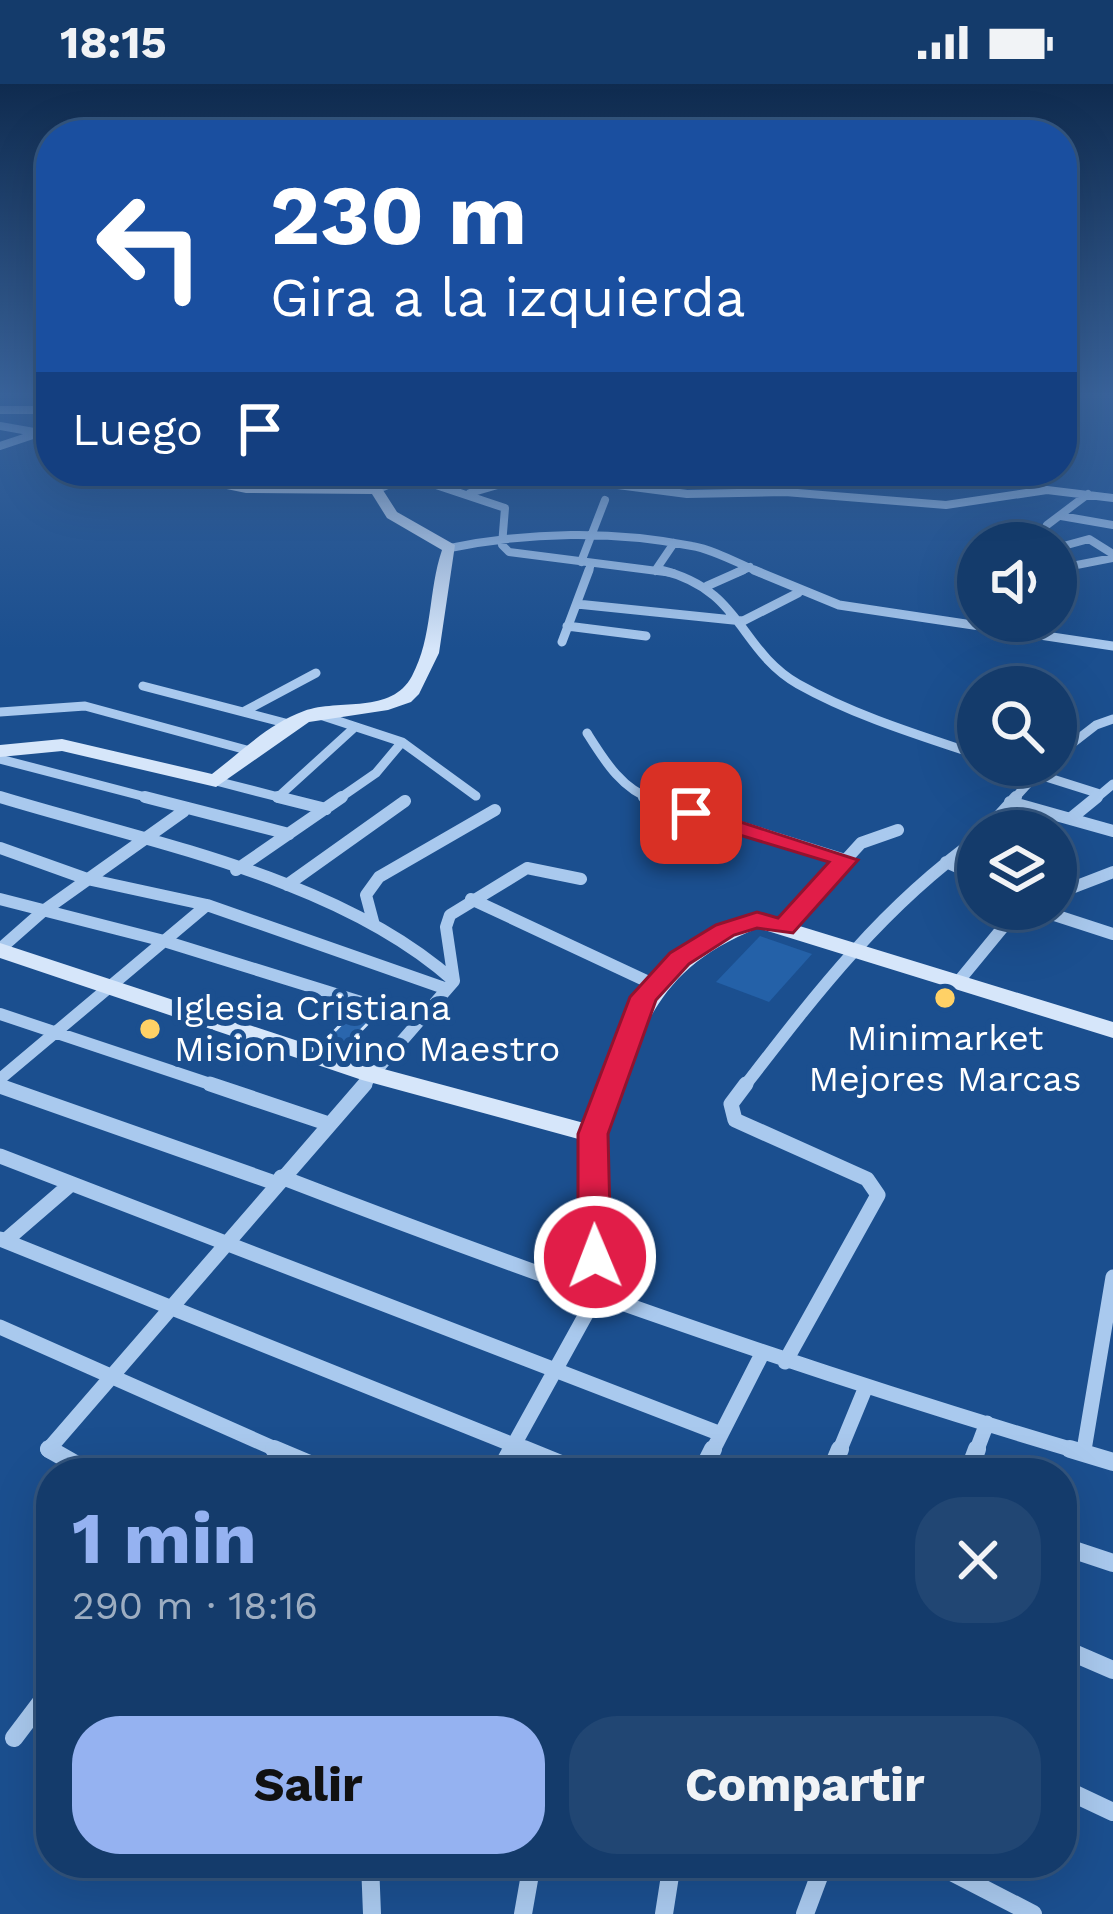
<!DOCTYPE html>
<html lang="es">
<head>
<meta charset="utf-8">
<style>
  :root { --surface:#143b6b; --page:#214673; --text:#f1f3f6; --muted:#9dadc1; --line:#33557e; --accent:#95b2f1 }
  body { margin:0; font-family:"Work Sans",sans-serif; background:var(--page); color:var(--text); height:100vh; display:flex; flex-direction:column; font-size:45px; white-space:nowrap }
  * { box-sizing:border-box; margin:0 }
  p { font-size:39px; color:var(--muted) }
  .icon { flex:none; width:66px; height:66px; fill:none; stroke:currentColor; stroke-width:2; stroke-linecap:round; stroke-linejoin:round }
  .map { position:relative; flex:1; overflow:hidden }
  .drawer { position:absolute; left:36px; top:1374px; width:1041px; height:420px; display:flex; flex-direction:column; background:var(--surface); border-radius:48px; box-shadow:0 12px 48px #0002,0 0 0 3px var(--line) }
  .drawer>* { flex:none }
  .top-card { position:absolute; left:36px; top:36px; width:1041px; height:366px; border-radius:48px; box-shadow:0 12px 48px #0002,0 0 0 3px var(--line); background:#1a4fa0; color:#fff; overflow:hidden }
  .fabs { position:absolute; left:957px; top:438px; display:grid; gap:24px }
  .fabs a { display:grid; place-items:center; width:120px; height:120px; border-radius:50%; background:var(--surface); box-shadow:0 12px 48px #0002,0 0 0 3px var(--line); font-size:60px }
  .pin { position:absolute; display:grid; place-items:center; width:102px; height:102px; color:#fff; margin:-51px; border-radius:24px; box-shadow:0 6px 18px #0006 }
  .me { position:absolute; width:132px; margin:-66px; rotate:359deg; stroke-linejoin:round; filter:drop-shadow(0 0 9px #0008) }
  .turn { display:flex; align-items:center; gap:42px; height:252px; padding:0 36px; font-size:54px }
  .turn .icon { width:156px; height:156px; stroke-width:2.5 }
  .turn b { display:block; font-size:84px; line-height:102px }
  .then { display:flex; align-items:center; height:114px; padding:0 36px; background:#0003; gap:24px; font-size:45px }
  .round { display:grid; place-items:center; flex:none; width:126px; height:126px; border-radius:48px; background:var(--page) }
  .headline { display:flex; align-items:center; justify-content:space-between; height:204px; padding:0 36px }
  h1 { font-size:72px; font-weight:700; line-height:90px; color:var(--accent) }
  .action { display:flex; gap:24px; margin-top:auto; padding:24px 36px }
  .action a { flex:1; height:138px; border-radius:48px; background:var(--accent); color:#111; font-size:48px; font-weight:700; line-height:138px; text-align:center }
  .action a+a { background:var(--page); color:var(--text) }
  .status { display:flex; justify-content:space-between; align-items:center; height:84px; padding:0 60px; background:var(--surface); direction:ltr }
  .status svg { height:33px; fill:currentColor }
  .map>svg:first-child { display:block }
  .green { fill:#2461a8 }
  .building { fill:#2a66ad; stroke:#cfe3fa; stroke-width:3 }
  .lines { fill:none; stroke-linecap:round; stroke-linejoin:round }
  .street-far4 { stroke:#a9c9ee; stroke-width:8 }
  .street-far3 { stroke:#a9c9ee; stroke-width:9 }
  .street-far2 { stroke:#a9c9ee; stroke-width:12 }
  .street-far1 { stroke:#a9c9ee; stroke-width:15 }
  .street { stroke:#a9c9ee; stroke-width:18 }
  .secondary { fill:#d6e6fa; fill-rule:evenodd }
  .route { fill:#e11d48; stroke:#92132f; stroke-width:3 }
  .poi-dot { fill:#ffd166; stroke:#1b4f8f; stroke-width:4.5 }
  .labels { text-anchor:middle; dominant-baseline:central; stroke-width:12; stroke-linejoin:round; paint-order:stroke }
  .poi-label { font-size:36px; fill:#fff; stroke:#1b4f8f; text-anchor:start }
</style>
</head>
<body>
<div class="status"><b>18:15</b><svg viewBox="0 0 49 12"><path d="M0 12V9h3v3zM5 12V6h3v6zM10 12V3h3v9zM15 12V0h3v12zM26 1h20v11H26zM47 4h2v5h-2z"/></svg></div>
<div class="map">
<svg width="1113" height="1830" viewBox="0 0 1113 1830">
  <rect width="100%" height="100%" fill="#1b4f8f"/>
  <path class="green" d="M 760,852 L 812,870 L 769,918 L 716,898 Z"/>
  <path class="building" d="M 354,927 L 374,933 L 342,966 L 322,960 Z"/>
  <g class="lines">
    <path class="street-far4" d="M 0,342 L 34,348
      M 0,362 L 51,345
      M 342,387 L 381,403
      M 510,387 L 687,410 L 785,408 L 946,421 L 1047,406 L 1113,414
      M 409,392 L 505,424 L 502,461 L 509,468 L 673,489
      M 277,405 L 283,387
      M 376,406 L 413,390
      M 470,409 L 525,393
      M 1061,432 L 1113,441
      M 1047,441 L 1088,410
      M 450,464 C 528,448 613,446 692,462 C 715,466 739,480 761,489
      M 1056,464 L 1089,455 L 1113,470
      M 581,478 L 605,416
      M 1056,485 L 1113,474
      M 655,487 L 674,459
      M 588,489 L 591,480
      M 736,489 L 750,483"/>
    <path class="street-far3" d="M 661,486 C 743,506 738,565 798,600 C 853,631 918,651 978,671
      M 754,486 L 839,521 L 1113,562
      M 707,502 L 743,486
      M 577,520 L 743,537 L 798,509
      M 567,542 L 646,552
      M 562,558 L 589,486
      M 143,602 L 289,640
      M 0,628 L 85,622 L 254,668
      M 243,628 L 316,589
      M 317,630 L 402,658 L 476,712
      M 587,649 C 604,676 622,706 654,716
      M 1056,672 L 1096,641 L 1113,635
      M 0,675 L 157,716
      M 1008,681 L 1100,710
      M 216,697 L 290,716
      M 0,713 L 9,716
      M 277,714 L 355,643
      M 337,716 L 376,689 L 402,658
      M 1013,716 L 1045,681
      M 1094,716 L 1113,700"/>
    <path class="street-far2" d="M 0,713 C 147,758 338,793 454,897
      M 145,713 L 289,750
      M 278,713 L 326,725
      M 644,713 L 845,776
      M 1010,718 L 1113,747
      M 1070,735 L 1097,713
      M 985,747 L 1016,713
      M 0,764 L 87,795 L 207,821 L 447,905
      M 946,778 L 978,792
      M 236,786 L 342,713
      M 287,801 L 405,717
      M 1056,810 L 1113,788
      M 0,815 L 164,857 L 419,936
      M 471,815 L 655,901
      M 1036,825 L 1113,850
      M 374,841 L 366,811 L 379,793 L 495,726
      M 784,844 L 861,759 L 898,746
      M 0,865 L 42,828 L 184,727
      M 958,898 L 1018,825
      M 0,930 L 219,1003
      M 0,995 L 207,821
      M 362,1003 L 454,897 L 446,843 L 450,831 L 527,784 L 581,795
      M 744,1003 C 815,911 882,823 978,755"/>
    <path class="street-far1" d="M 210,1000 L 326,1039
      M 746,1000 L 731,1020 L 735,1036 L 867,1095 L 878,1111 L 785,1278
      M 0,1002 L 275,1099
      M 0,1072 L 721,1350
      M 281,1093 C 545,1195 808,1288 1080,1368
      M 0,1155 L 531,1368
      M 5,1157 L 71,1100
      M 0,1243 L 282,1368
      M 1084,1366 L 1113,1193
      M 52,1368 L 48,1366 L 365,1000
      M 510,1368 L 595,1214 L 593,1050
      M 712,1368 L 762,1270
      M 839,1368 L 865,1305
      M 976,1368 L 987,1339"/>
    <path class="street" d="M 49,1365 L 91,1389
      M 274,1365 L 331,1389
      M 524,1365 L 583,1389
      M 1070,1365 L 1113,1378
      M 499,1389 L 512,1365
      M 701,1389 L 713,1365
      M 830,1389 L 840,1365
      M 968,1389 L 977,1365
      M 1062,1462 L 1113,1479
      M 1062,1564 L 1113,1586
      M 14,1654 L 51,1605
      M 1062,1704 L 1113,1728
      M 370,1779 L 372,1830
      M 934,1779 L 1033,1830
      M 523,1830 L 532,1779
      M 664,1830 L 672,1779
      M 805,1830 L 824,1779"/>
    <path class="secondary" d="M 0,322 L 51,322 L 51,330 L 0,330 Z
      M 139,387 L 169,387 L 246,401 L 376,402 L 381,403 L 397,428 L 455,461 L 439,569 L 419,610 L 411,618 L 388,626 L 309,638 L 216,703 L 62,667 L 0,673 L 0,661 L 62,655 L 212,690 C 241,668 268,640 304,627 C 340,614 391,631 412,592 C 433,553 428,507 442,466 L 387,434 L 372,410 L 246,409 Z
      M 757,829 L 1113,938 L 1113,954 L 758,844 C 651,887 641,950 606,1050 L 602,1056 L 593,1059 L 362,996 L 0,874 L 0,859 L 380,984 L 584,1039 C 619,941 646,859 757,829 Z"/>
  </g>
  <linearGradient id="sky" x2="0" y2="1"><stop stop-color="#0f2b4f"/><stop offset="0.55" stop-color="#39639b"/><stop offset="1" stop-color="#39639b" stop-opacity="0"/></linearGradient>
  <rect width="1113" height="565" fill="url(#sky)"/>
  <path class="route" d="M 691,722 L 858,776 L 793,849 L 757,844 L 734,851 L 689,880 L 656,916 L 608,1050 L 611,1173 L 595,1185 L 578,1173 L 578,1050 L 630,913 L 670,869 L 716,841 L 757,828 L 778,834 L 829,778 L 683,734 L 680,729 Z"/>
  <g class="poi-dot">
    <circle cx="945" cy="914" r="12"/>
    <circle cx="150" cy="945" r="12"/>
  </g>
  <g class="labels">
    <g class="poi-label">
      <text x="174" y="924">Iglesia Cristiana<tspan x="174" dy="41">Mision Divino Maestro</tspan></text>
      <text x="945" y="954" text-anchor="middle">Minimarket<tspan x="945" dy="41">Mejores Marcas</tspan></text>
    </g>
  </g>
</svg>
<div class="fabs">
<a><svg class="icon" aria-label="sound" viewBox="0 0 24 24"><path d="M4 9h4l5-4v14l-5-4H4zM17 9q2 3 0 6"/></svg></a>
<a><svg class="icon" aria-label="search" viewBox="0 0 24 24"><circle cx="10" cy="10" r="6"/><path d="M15 15l6 6"/></svg></a>
<a><svg class="icon" aria-label="layers" viewBox="0 0 24 24"><path d="M12 4l9 5-9 5-9-5zM3 14l9 5 9-5"/></svg></a>
</div>
<div class="pin" style="left:691px;top:729px;background:#d93025"><svg class="icon" aria-label="arrive" viewBox="0 0 24 24"><path d="M6 21V4h12l-3 4 3 4H6"/></svg></div>
<svg class="me" style="left:595px;top:1173px" viewBox="-20 -20 40 40"><circle r="17" fill="#e11d48" stroke="#fff" stroke-width="3"/><path d="M0-11L8 9 0 5-8 9z" fill="#fff"/></svg>
<div class="top-card">
<div class="turn"><svg class="icon" aria-label="left" viewBox="0 0 24 24"><path d="M17 20v-9H6M10 6l-5 5 5 5"/></svg><div><b>230 m</b>Gira a la izquierda</div></div>
<div class="then">Luego<svg class="icon" aria-label="arrive" viewBox="0 0 24 24"><path d="M6 21V4h12l-3 4 3 4H6"/></svg></div>
</div>
<section class="drawer">
<div class="headline"><div><h1>1 min</h1><p>290 m · 18:16</p></div><a class="round"><svg class="icon" aria-label="close" viewBox="0 0 24 24"><path d="M6 6l12 12M18 6L6 18"/></svg></a></div>
<div class="action"><a>Salir</a><a>Compartir</a></div>
</section>
</div>
</body>
</html>
